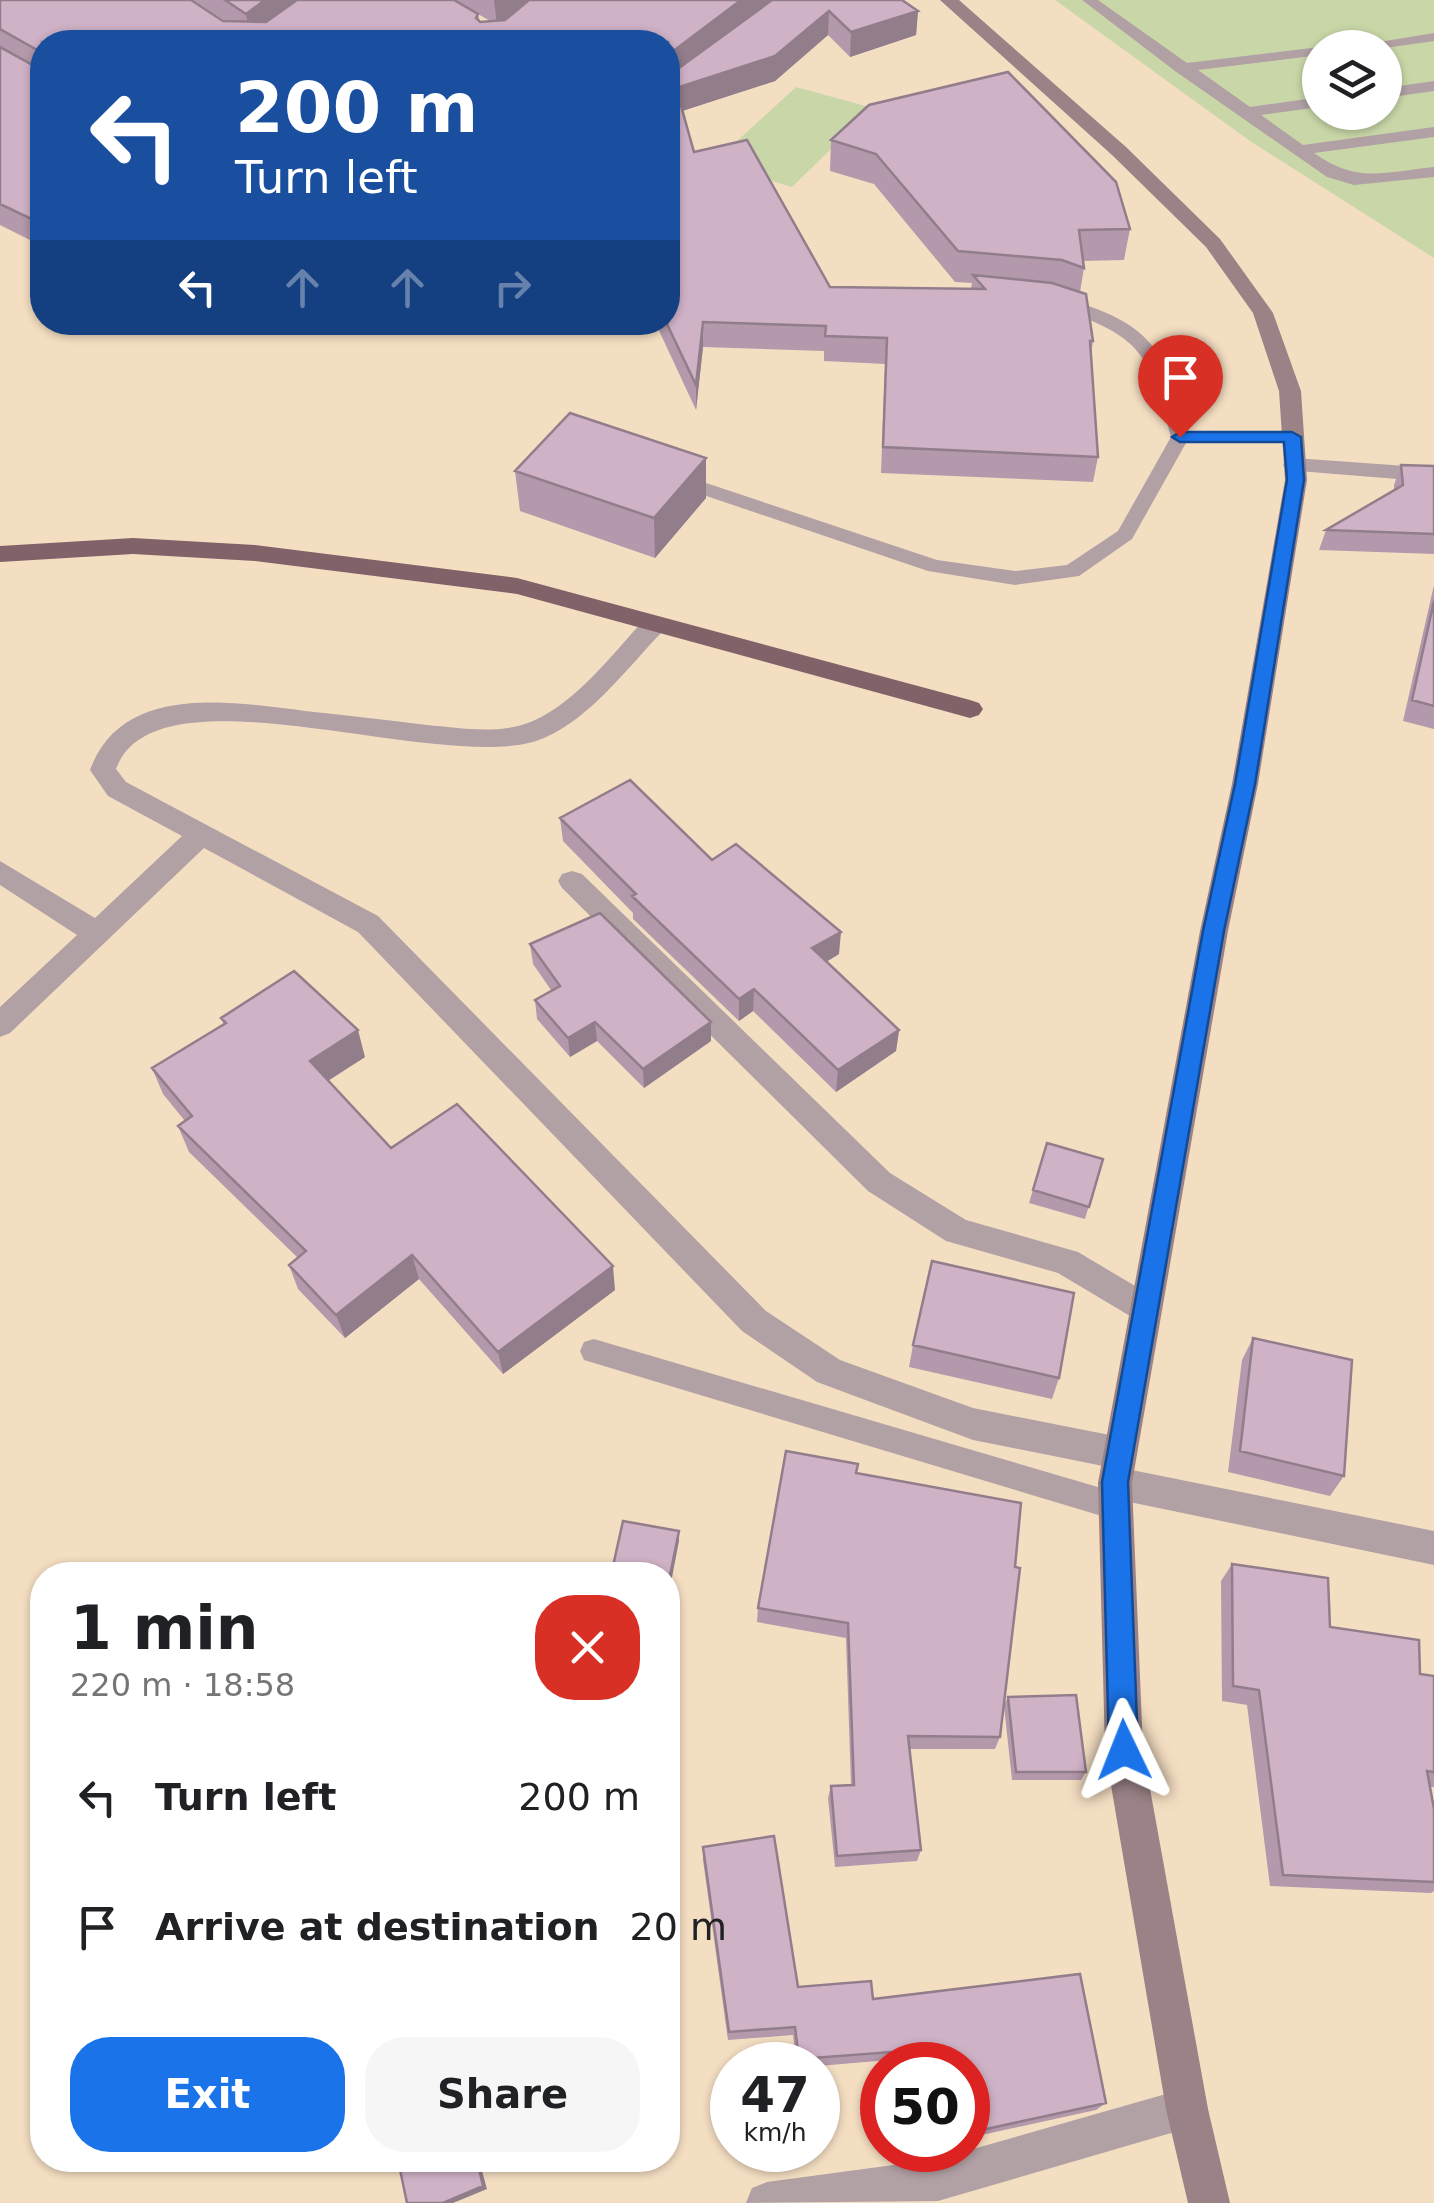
<!DOCTYPE html>
<html lang="en">
<head>
<meta charset="utf-8">
<style>
  :root { --surface:#fff; --page:#f6f6f6; --text:#202124; --muted:#757577; --accent:#1a73e8 }
  body { margin:0; font-family:"DejaVu Sans",sans-serif; background:var(--page); color:var(--text); height:100vh; display:flex; flex-direction:column; font-size:38px; white-space:nowrap }
  * { box-sizing:border-box; margin:0 }
  p { font-size:32px; color:var(--muted) }
  .icon { flex:none; width:55px; height:55px; fill:none; stroke:currentColor; stroke-width:2; stroke-linecap:round; stroke-linejoin:round }
  .map { position:relative; flex:1; overflow:hidden }
  .side { position:absolute; left:30px; top:1562px; width:650px; height:610px; display:flex; flex-direction:column; background:var(--surface); border-radius:40px; box-shadow:0 2px 8px #0004 }
  .side>* { flex:none }
  .banner { position:absolute; left:30px; top:30px; width:650px; height:305px; border-radius:40px; box-shadow:0 2px 8px #0004; background:#1a4fa0; color:#fff; overflow:hidden }
  .tools { position:absolute; left:1302px; top:30px; display:grid; gap:20px }
  .tools a { display:grid; place-items:center; width:100px; height:100px; border-radius:50%; background:var(--surface); box-shadow:0 2px 8px #0004; font-size:50px }
  .speed { position:absolute; left:710px; top:2042px; display:flex; gap:20px; font-size:50px; font-weight:700; text-align:center }
  .speed>* { display:grid; place-content:center; width:130px; height:130px; border-radius:50%; background:var(--surface); box-shadow:0 2px 8px #0004; line-height:1 }
  .speed small { font-size:25px; font-weight:400 }
  .speed .limit { border:15px solid #d22; background:#fff; color:#111 }
  .pin { position:absolute; display:grid; place-items:center; width:85px; height:85px; color:#fff; margin:-102px -42px; border-radius:50% 50% 50% 0; rotate:-45deg; box-shadow:0 0 10px #0007 }
  .pin .icon { rotate:45deg }
  .me { position:absolute; width:110px; margin:-55px; rotate:358deg; stroke-linejoin:round; filter:drop-shadow(0 0 8px #0008) }
  .turn { display:flex; align-items:center; gap:35px; height:210px; padding:0 40px; font-size:45px }
  .turn .icon { width:130px; height:130px; stroke-width:2.5 }
  .turn b { display:block; font-size:70px; line-height:85px }
  .lanes { display:flex; align-items:center; height:95px; padding:0 40px; background:#0003; justify-content:center; gap:50px; direction:ltr }
  .lanes .off { opacity:.35 }
  .round { display:grid; place-items:center; flex:none; width:105px; height:105px; border-radius:40px; background:var(--page) }
  .overview { display:flex; align-items:center; justify-content:space-between; height:170px; padding:0 40px }
  h1 { font-size:60px; font-weight:600; line-height:75px }
  .cta { display:flex; gap:20px; margin-top:auto; padding:20px 40px }
  .cta a { flex:1; height:115px; border-radius:40px; background:var(--accent); color:#fff; font-size:40px; font-weight:600; line-height:115px; text-align:center }
  .cta a+a { background:var(--page); color:var(--text) }
  ul { padding:0; list-style:none }
  li { display:flex; align-items:center; gap:30px; height:130px; padding:0 40px }
  li div { flex:1 }
  li b { display:block; font-size:38px }
  li em { font-style:normal }
  .map>svg:first-child { display:block }
  .green { fill:#c9d7a8; fill-rule:evenodd }
  .lines { fill:none; stroke-linecap:round; stroke-linejoin:round }
  .service { fill:#b2a1a4; fill-rule:evenodd }
  .minor { fill:#b2a1a4; fill-rule:evenodd }
  .secondary { fill:#9a8286; fill-rule:evenodd }
  .trunk { fill:#806268; fill-rule:evenodd }
  .wall { fill:#b399ab; fill-rule:evenodd }
  .shaded-wall { fill:#927d8b }
  .building { fill:#d0b2c7; stroke:#927d8b; stroke-width:2.5 }
  .route { fill:#1a73e8; stroke:#114b97; stroke-width:2.5 }
</style>
</head>
<body>
<div class="map">
<svg width="1434" height="2203" viewBox="0 0 1434 2203">
  <rect width="100%" height="100%" fill="#f4dec2"/>
  <path class="green" d="M 1055,0 L 1434,0 L 1434,258 L 1250,141 ZM 1320,48 L 1385,48 L 1385,112 L 1320,112 Z
    M 796,87 L 873,108 L 792,187 L 713,163 Z"/>
  <g class="lines">
    <path class="service" d="M 1082,0 L 1098,0 L 1187,63 L 1320,47 L 1324,48 L 1320,48 L 1320,55 L 1198,70 L 1250,107 L 1320,97 L 1320,107 L 1261,115 L 1303,145 L 1434,127 L 1434,137 L 1314,153 C 1358,184 1383,172 1434,167 L 1434,177 L 1354,185 L 1327,177 L 1175,71 Z
      M 1434,33 L 1434,41 L 1385,48 L 1342,48 Z
      M 1434,81 L 1434,91 L 1385,98 L 1385,88 Z
      M 1056,296 C 1145,320 1166,344 1188,431 L 1292,431 L 1301,437 L 1292,443 L 1186,443 L 1132,539 L 1079,576 L 1015,585 L 928,571 L 668,483 L 665,479 L 675,473 L 682,475 L 937,560 L 1015,571 L 1067,565 L 1118,531 L 1171,437 C 1148,346 1138,336 1050,305 L 1047,301 Z
      M 594,1339 L 1115,1492 L 1125,1496 L 1129,1506 L 1125,1516 L 1115,1520 L 594,1363 L 584,1360 L 580,1351 L 584,1342 Z"/>
    <path class="minor" d="M 1294,458 L 1434,468 L 1434,482 L 1286,470 L 1283,465 L 1286,460 Z
      M 654,617 L 663,619 L 666,625 L 663,631 C 627,668 592,717 544,738 C 450,779 155,659 116,769 L 126,782 L 378,916 L 766,1311 L 840,1360 L 973,1408 L 1120,1437 L 1132,1442 L 1137,1453 L 1132,1464 L 1122,1468 L 1434,1531 L 1434,1565 L 1115,1499 L 1103,1494 L 1098,1483 L 1103,1472 L 1113,1468 L 973,1440 L 817,1382 L 742,1331 L 358,932 L 204,848 L 10,1033 L 0,1037 L 0,1007 L 77,935 L 0,885 L 0,861 L 95,918 L 182,836 L 108,796 L 90,770 C 122,682 232,702 305,711 C 346,715 386,720 427,725 C 459,728 502,735 533,721 C 578,701 612,654 645,619 Z
      M 572,871 L 582,874 L 890,1173 L 966,1220 L 1078,1252 L 1157,1299 L 1162,1309 L 1157,1319 L 1146,1323 L 1135,1319 L 1058,1273 L 946,1241 L 868,1191 L 562,888 L 558,881 L 562,874 Z
      M 1187,2088 L 1202,2094 L 1208,2109 L 1202,2124 L 938,2201 L 746,2203 L 752,2188 L 767,2182 L 938,2159 Z"/>
    <path class="secondary" d="M 940,0 L 959,0 L 1126,147 L 1220,239 L 1273,313 L 1301,391 L 1307,480 L 1258,784 L 1228,931 L 1132,1483 L 1143,1750 L 1208,2109 L 1230,2203 L 1188,2203 L 1166,2109 L 1105,1750 L 1098,1483 L 1200,931 L 1232,784 L 1285,480 L 1279,391 L 1253,313 L 1206,247 L 1112,155 Z"/>
    <path class="trunk" d="M 133,538 L 255,545 L 517,578 L 970,700 L 979,703 L 983,709 L 979,715 L 970,718 L 517,594 L 255,561 L 133,554 L 0,562 L 0,546 Z"/>
  </g>
  <path class="wall" d="M 0,0 L 225,21 L 193,0 L 772,0 L 918,11 L 916,35 L 850,57 L 828,35 L 775,81 L 682,111 L 694,152 L 830,287 L 971,289 L 972,283 L 955,282 L 874,184 L 830,171 L 831,140 L 1130,229 L 1124,260 L 1083,261 L 1084,268 L 1080,292 L 1093,341 L 1091,355 L 1098,457 L 1093,482 L 881,473 L 885,364 L 824,361 L 824,351 L 703,347 L 696,410 L 655,322 L 668,322 L 668,42 L 42,42 L 42,246 L 0,225 ZM 478,14 L 490,21 L 480,22 Z
    M 1401,465 L 1434,466 L 1434,554 L 1319,550 L 1326,530 L 1394,490 L 1394,485 Z
    M 515,471 L 706,498 L 655,558 L 520,511 Z
    M 1434,585 L 1434,729 L 1403,721 Z
    M 560,818 L 712,860 L 839,954 L 826,962 L 899,1030 L 896,1051 L 836,1092 L 753,1011 L 739,1021 L 633,919 L 633,913 L 563,841 Z
    M 530,944 L 711,1022 L 711,1041 L 644,1088 L 597,1041 L 570,1057 L 537,1019 L 535,1000 L 551,990 L 533,964 Z
    M 221,1018 L 365,1057 L 328,1081 L 391,1148 L 615,1290 L 503,1374 L 419,1279 L 345,1338 L 298,1289 L 289,1265 L 298,1258 L 189,1152 L 178,1126 L 185,1121 L 163,1094 L 152,1068 L 224,1025 Z
    M 1047,1143 L 1103,1159 L 1085,1219 L 1029,1203 Z
    M 1253,1338 L 1344,1476 L 1330,1496 L 1228,1472 L 1242,1360 Z
    M 913,1345 L 1059,1378 L 1052,1399 L 909,1367 Z
    M 856,1473 L 1015,1567 L 1004,1705 L 1008,1697 L 1086,1772 L 1081,1780 L 1012,1780 L 1004,1706 L 1000,1737 L 995,1749 L 910,1749 L 921,1850 L 917,1861 L 835,1867 L 828,1798 L 831,1786 L 851,1785 L 846,1638 L 757,1622 L 758,1608 Z
    M 1232,1564 L 1330,1627 L 1420,1674 L 1434,1676 L 1434,1787 L 1430,1787 L 1434,1809 L 1434,1891 L 1431,1893 L 1270,1886 L 1247,1705 L 1222,1701 L 1221,1581 Z
    M 703,1847 L 798,1987 L 873,1999 L 1106,2103 L 1096,2110 L 968,2138 L 968,2065 L 913,2065 L 913,2058 L 818,2066 L 796,2065 L 793,2035 L 728,2040 L 703,1860 Z"/>
  <path class="shaded-wall" d="M 265,0 L 304,0 L 250,38 L 246,14 Z
    M 494,0 L 529,0 L 497,25 Z
    M 741,0 L 772,0 L 668,80 L 668,55 Z
    M 829,11 L 828,35 L 775,81 L 676,113 L 676,88 Z
    M 918,11 L 916,35 L 850,57 L 851,32 Z
    M 703,322 L 703,347 L 696,410 L 696,385 Z
    M 706,458 L 706,498 L 655,558 L 654,518 Z
    M 841,932 L 839,954 L 811,971 L 812,948 Z
    M 754,989 L 753,1011 L 739,1021 L 739,999 Z
    M 595,1022 L 597,1041 L 570,1057 L 568,1038 Z
    M 711,1022 L 711,1041 L 644,1088 L 643,1069 Z
    M 358,1030 L 365,1057 L 318,1087 L 310,1061 Z
    M 899,1030 L 896,1051 L 836,1092 L 838,1070 Z
    M 412,1255 L 419,1279 L 345,1338 L 336,1315 Z
    M 613,1266 L 615,1290 L 503,1374 L 498,1352 Z
    M 679,1531 L 679,1541 L 668,1598 L 668,1585 Z
    M 477,2160 L 479,2160 L 487,2189 L 453,2203 L 443,2203 Z"/>
  <path class="building" d="M 0,0 L 191,0 L 223,21 L 266,22 L 297,0 L 454,0 L 478,14 L 476,18 L 480,22 L 505,20 L 529,0 L 741,0 L 668,55 L 668,42 L 42,42 L 42,224 L 0,204 L 0,47 L 38,68 L 37,50 L 0,29 Z
    M 225,0 L 265,0 L 246,14 Z
    M 772,0 L 902,0 L 918,11 L 851,32 L 829,11 L 775,56 L 676,88 L 694,152 L 747,140 L 830,287 L 985,289 L 973,275 L 1052,283 L 1086,294 L 1093,341 L 1090,341 L 1098,457 L 883,447 L 887,338 L 825,336 L 826,326 L 703,322 L 696,385 L 666,322 L 668,322 L 668,76 Z
    M 1008,72 L 1116,182 L 1130,229 L 1079,230 L 1084,268 L 1062,260 L 958,251 L 876,154 L 831,140 L 869,105 Z
    M 570,413 L 706,458 L 654,518 L 515,471 Z
    M 1401,465 L 1434,466 L 1434,534 L 1326,530 L 1403,485 Z
    M 1434,601 L 1434,706 L 1412,700 Z
    M 630,780 L 712,860 L 736,844 L 841,932 L 812,948 L 899,1030 L 838,1070 L 754,989 L 739,999 L 632,896 L 636,894 L 560,818 Z
    M 600,913 L 711,1022 L 643,1069 L 595,1022 L 568,1038 L 535,1000 L 560,986 L 530,944 Z
    M 294,971 L 358,1030 L 310,1061 L 391,1148 L 457,1104 L 613,1266 L 498,1352 L 412,1255 L 336,1315 L 289,1265 L 306,1251 L 178,1126 L 192,1116 L 152,1068 L 226,1023 L 221,1018 Z
    M 1047,1143 L 1103,1159 L 1089,1207 L 1033,1190 Z
    M 932,1261 L 1074,1293 L 1059,1378 L 913,1345 Z
    M 1253,1338 L 1352,1360 L 1344,1476 L 1240,1451 Z
    M 786,1451 L 858,1464 L 856,1473 L 1021,1503 L 1015,1567 L 1020,1568 L 1000,1737 L 908,1736 L 921,1850 L 837,1856 L 831,1786 L 854,1785 L 848,1623 L 758,1608 Z
    M 623,1521 L 679,1531 L 668,1585 L 668,1575 L 611,1575 Z
    M 1232,1564 L 1328,1578 L 1330,1627 L 1419,1640 L 1420,1674 L 1434,1676 L 1434,1772 L 1427,1771 L 1434,1809 L 1434,1882 L 1283,1875 L 1259,1690 L 1233,1686 Z
    M 1076,1695 L 1086,1772 L 1016,1772 L 1008,1697 Z
    M 774,1836 L 798,1987 L 871,1981 L 873,1999 L 1080,1974 L 1106,2103 L 968,2133 L 968,2065 L 919,2065 L 918,2050 L 799,2059 L 795,2027 L 729,2032 L 703,1847 Z
    M 398,2160 L 477,2160 L 483,2186 L 443,2203 L 407,2203 Z"/>
  <path class="route" d="M 1292,432 L 1301,437 L 1304,480 L 1255,784 L 1224,931 L 1128,1482 L 1138,1750 L 1134,1760 L 1124,1764 L 1113,1760 L 1109,1750 L 1102,1482 L 1203,931 L 1235,784 L 1287,480 L 1284,442 L 1180,442 L 1172,437 L 1180,432 Z"/>
</svg>
<div class="tools">
<a><svg class="icon" aria-label="layers" viewBox="0 0 24 24"><path d="M12 4l9 5-9 5-9-5zM3 14l9 5 9-5"/></svg></a>
</div>
<div class="speed"><div>47<small>km/h</small></div><div class="limit">50</div></div>
<div class="pin" style="left:1180px;top:437px;background:#d93025"><svg class="icon" aria-label="arrive" viewBox="0 0 24 24"><path d="M6 21V4h12l-3 4 3 4H6"/></svg></div>
<svg class="me" style="left:1124px;top:1750px" viewBox="-20 -20 40 40"><path d="M0-17L14 15 0 8-14 15z" fill="#1a73e8" stroke="#fff" stroke-width="4"/></svg>
<div class="banner">
<div class="turn"><svg class="icon" aria-label="left" viewBox="0 0 24 24"><path d="M17 20v-9H6M10 6l-5 5 5 5"/></svg><div><b>200 m</b>Turn left</div></div>
<div class="lanes"><svg class="icon" aria-label="left" viewBox="0 0 24 24"><path d="M17 20v-9H6M10 6l-5 5 5 5"/></svg><svg class="icon off" aria-label="ahead" viewBox="0 0 24 24"><path d="M12 20V5M6 11l6-6 6 6"/></svg><svg class="icon off" aria-label="ahead" viewBox="0 0 24 24"><path d="M12 20V5M6 11l6-6 6 6"/></svg><svg class="icon off" aria-label="right" viewBox="0 0 24 24"><path d="M7 20v-9h11M14 6l5 5-5 5"/></svg></div>
</div>
<section class="side">
<div class="overview"><div><h1>1 min</h1><p>220 m · 18:58</p></div><a class="round" style="background:#d93025;color:#fff"><svg class="icon" aria-label="close" viewBox="0 0 24 24"><path d="M6 6l12 12M18 6L6 18"/></svg></a></div>
<ul>
<li><svg class="icon" aria-label="left" viewBox="0 0 24 24"><path d="M17 20v-9H6M10 6l-5 5 5 5"/></svg><div><b>Turn left</b></div><em>200 m</em></li>
<li><svg class="icon" aria-label="arrive" viewBox="0 0 24 24"><path d="M6 21V4h12l-3 4 3 4H6"/></svg><div><b>Arrive at destination</b></div><em>20 m</em></li>
</ul>
<div class="cta"><a>Exit</a><a>Share</a></div>
</section>
</div>
</body>
</html>
